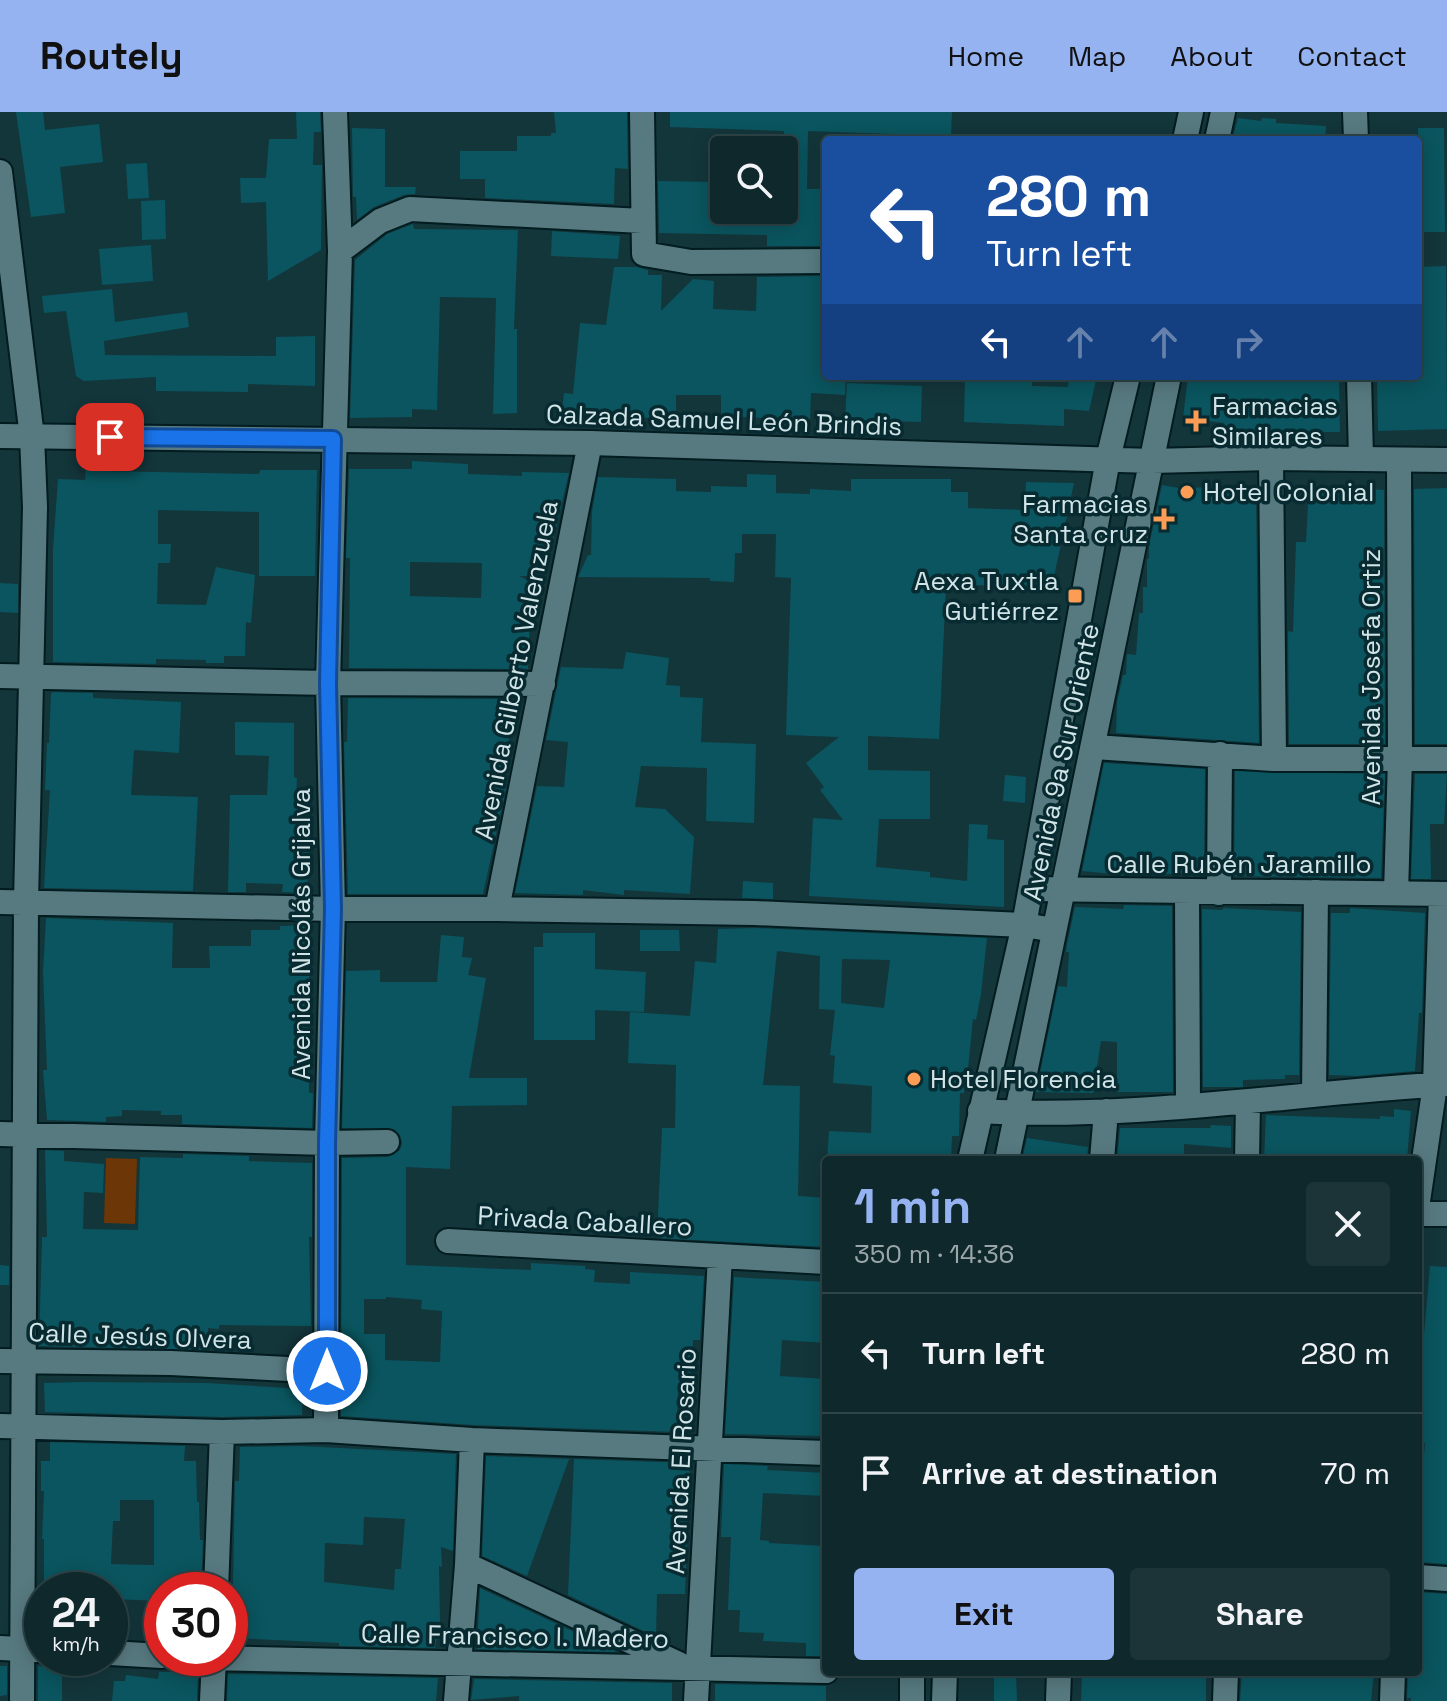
<!DOCTYPE html>
<html lang="en">
<head>
<meta charset="utf-8">
<style>
  :root { --surface:#0e282c; --page:#1c3438; --text:#f1f3f6; --muted:#9ba6a9; --line:#2e4448; --accent:#95b2f1 }
  body { margin:0; font-family:"Space Grotesk",sans-serif; background:var(--page); color:var(--text); height:100vh; display:flex; flex-direction:column; font-size:30px; white-space:nowrap }
  * { box-sizing:border-box; margin:0 }
  p { font-size:26px; color:var(--muted) }
  .icon { flex:none; width:44px; height:44px; fill:none; stroke:currentColor; stroke-width:2; stroke-linecap:round; stroke-linejoin:round }
  .map { position:relative; flex:1; overflow:hidden }
  .sheet { position:absolute; left:822px; top:1044px; width:600px; height:520px; display:flex; flex-direction:column; background:var(--surface); border-radius:8px; box-shadow:0 4px 20px #0003,0 0 0 2px var(--line) }
  .sheet>* { flex:none }
  .banner { position:absolute; left:822px; top:24px; width:600px; height:244px; border-radius:8px; box-shadow:0 4px 20px #0003,0 0 0 2px var(--line); background:#1a4fa0; color:#fff; overflow:hidden }
  .controls { position:absolute; left:710px; top:24px; display:grid; gap:16px }
  .controls a { display:grid; place-items:center; width:88px; height:88px; border-radius:8px; background:var(--surface); box-shadow:0 4px 20px #0003,0 0 0 2px var(--line); font-size:40px }
  .speed { position:absolute; left:24px; top:1460px; display:flex; gap:16px; font-size:40px; font-weight:700; text-align:center }
  .speed>* { display:grid; place-content:center; width:104px; height:104px; border-radius:50%; background:var(--surface); box-shadow:0 4px 20px #0003,0 0 0 2px var(--line); line-height:1 }
  .speed small { font-size:20px; font-weight:400 }
  .speed .limit { border:12px solid #d22; background:#fff; color:#111 }
  .pin { position:absolute; display:grid; place-items:center; width:68px; height:68px; color:#fff; margin:-34px; border-radius:16px; box-shadow:0 4px 12px #0006 }
  .me { position:absolute; width:88px; margin:-44px; rotate:0deg; stroke-linejoin:round; filter:drop-shadow(0 0 6px #0008) }
  .turn { display:flex; align-items:center; gap:28px; height:168px; padding:0 32px; font-size:36px }
  .turn .icon { width:104px; height:104px; stroke-width:2.5 }
  .turn b { display:block; font-size:56px; line-height:68px }
  .lanes { display:flex; align-items:center; height:76px; padding:0 32px; background:#0003; justify-content:center; gap:40px; direction:ltr }
  .lanes .off { opacity:.35 }
  .round { display:grid; place-items:center; flex:none; width:84px; height:84px; border-radius:8px; background:var(--page) }
  .headline { display:flex; align-items:center; justify-content:space-between; height:136px; padding:0 32px }
  h1 { font-size:48px; font-weight:600; line-height:60px; color:var(--accent) }
  .cta { display:flex; gap:16px; margin-top:auto; padding:16px 32px }
  .cta a { flex:1; height:92px; border-radius:8px; background:var(--accent); color:#111; font-size:32px; font-weight:600; line-height:92px; text-align:center }
  .cta a+a { background:var(--page); color:var(--text) }
  ul { padding:0; list-style:none }
  li { display:flex; align-items:center; gap:24px; height:120px; padding:0 32px; border-top:2px solid var(--line) }
  li div { flex:1 }
  li b { display:block; font-size:30px }
  li em { font-style:normal }
  header { display:flex; align-items:center; gap:48px; box-sizing:border-box; height:112px; padding:0 40px; background:var(--accent); color:#111 }
  header strong { font-size:38px }
  nav { display:flex; gap:44px; margin-inline-start:auto; font-size:28px }
  .map>svg:first-child { display:block }
  .green { fill:#6c3606 }
  .building { fill:#0a555f; fill-rule:evenodd }
  .lines { fill:none; stroke-linecap:round; stroke-linejoin:round }
  .street-casing { stroke:#021c20; stroke-width:28 }
  .secondary-casing { stroke:#021c20; stroke-width:28 }
  .street { stroke:#577a80; stroke-width:24 }
  .secondary { stroke:#577a80; stroke-width:24 }
  .route-casing { stroke:#114b97; stroke-width:20 }
  .route { stroke:#1a73e8; stroke-width:14 }
  .poi-dot { fill:#fd9d55; stroke:#072b31; stroke-width:3 }
  .labels { text-anchor:middle; dominant-baseline:central; stroke-width:7; stroke-linejoin:round; paint-order:stroke }
  .poi-label { font-size:26px; fill:#d1e4e7; stroke:#072b31; text-anchor:start }
  .street-label { font-size:26px; fill:#d1e4e7; stroke:#072b31 }
</style>
</head>
<body>
<header>
<strong>Routely</strong>
<nav><a>Home</a><a>Map</a><a>About</a><a>Contact</a></nav>
</header>
<div class="map">
<svg width="1447" height="1589" viewBox="0 0 1447 1589">
  <rect width="100%" height="100%" fill="#13363b"/>
  <path class="green" d="M 106,1046 L 137,1047 L 135,1112 L 104,1111 Z"/>
  <path class="building" d="M 16,0 L 43,0 L 45,18 L 99,12 L 103,50 L 60,55 L 65,101 L 31,105 Z
    M 296,0 L 320,0 L 321,20 L 314,20 L 313,53 L 322,53 L 321,138 L 268,169 L 266,90 L 241,91 L 240,66 L 266,66 L 269,27 L 297,27 Z
    M 554,0 L 627,0 L 628,57 L 615,56 L 614,92 L 485,86 L 485,67 L 460,67 L 460,39 L 517,39 L 517,24 L 551,24 L 551,21 L 556,21 Z
    M 670,0 L 952,0 L 951,24 L 808,19 L 807,77 L 826,77 L 826,134 L 767,134 L 767,123 L 659,121 L 658,69 L 714,70 L 714,75 L 724,75 L 724,98 L 784,98 L 784,19 L 670,15 Z
    M 1238,6 L 1261,9 L 1262,6 L 1276,7 L 1276,11 L 1326,14 L 1325,28 L 1232,28 Z
    M 352,16 L 385,17 L 385,75 L 416,75 L 415,82 L 404,83 L 374,95 L 357,108 L 356,85 L 353,85 Z
    M 1418,16 L 1444,16 L 1445,120 L 1418,120 Z
    M 147,51 L 149,86 L 128,87 L 126,52 Z
    M 165,88 L 166,127 L 142,128 L 141,89 Z
    M 413,112 L 414,117 L 518,118 L 514,217 L 517,217 L 517,301 L 493,302 L 496,186 L 440,185 L 437,298 L 412,297 L 412,305 L 350,306 L 355,148 L 387,122 Z
    M 552,119 L 620,124 L 618,147 L 551,144 Z
    M 151,133 L 153,169 L 102,173 L 99,137 Z
    M 1446,154 L 1447,317 L 1378,319 L 1377,264 L 1418,264 L 1418,155 Z
    M 614,155 L 636,155 L 648,158 L 648,163 L 662,163 L 661,199 L 693,167 L 714,169 L 713,197 L 756,199 L 757,165 L 821,164 L 820,180 L 826,180 L 826,264 L 846,264 L 845,283 L 811,281 L 810,308 L 721,304 L 721,283 L 676,283 L 676,307 L 594,304 L 594,299 L 586,298 L 584,306 L 561,306 L 564,281 L 573,282 L 580,211 L 606,213 Z
    M 112,177 L 115,210 L 187,200 L 189,215 L 104,229 L 105,243 L 276,244 L 276,225 L 315,224 L 315,274 L 248,272 L 248,280 L 156,279 L 156,265 L 84,269 L 76,264 L 66,199 L 44,201 L 42,184 Z
    M 965,264 L 1032,264 L 1032,274 L 1068,275 L 1069,264 L 1097,264 L 1089,299 L 1064,297 L 1064,314 L 964,310 Z
    M 1188,264 L 1331,264 L 1331,267 L 1339,267 L 1340,320 L 1251,320 L 1224,317 L 1224,311 L 1183,306 Z
    M 847,271 L 922,274 L 921,310 L 845,308 Z
    M 412,349 L 468,352 L 468,362 L 522,364 L 522,360 L 569,361 L 547,455 L 531,455 L 531,464 L 519,464 L 531,470 L 528,557 L 349,556 L 350,446 L 346,446 L 349,357 L 412,357 ZM 410,450 L 482,451 L 481,486 L 410,484 Z
    M 86,352 L 103,353 L 103,359 L 259,362 L 260,358 L 317,358 L 315,464 L 259,464 L 259,400 L 158,398 L 158,432 L 171,432 L 170,451 L 158,451 L 157,492 L 206,493 L 216,455 L 255,463 L 251,511 L 246,510 L 245,544 L 224,544 L 224,551 L 206,551 L 206,548 L 156,547 L 156,552 L 53,550 L 53,437 L 58,367 L 85,368 Z
    M 747,362 L 776,363 L 776,381 L 810,382 L 810,377 L 851,379 L 851,367 L 951,367 L 951,380 L 968,380 L 968,396 L 1025,398 L 1026,370 L 1074,371 L 1052,474 L 946,473 L 939,627 L 868,624 L 868,658 L 930,659 L 930,707 L 879,707 L 876,755 L 930,760 L 930,765 L 967,769 L 969,712 L 988,713 L 987,727 L 1004,728 L 1004,795 L 809,784 L 813,706 L 843,708 L 820,678 L 824,675 L 806,651 L 839,625 L 786,623 L 791,466 L 775,465 L 776,422 L 742,422 L 742,441 L 735,441 L 734,470 L 710,469 L 710,466 L 578,465 L 588,443 L 591,443 L 592,400 L 598,365 L 676,367 L 676,379 L 711,380 L 711,374 L 747,375 Z
    M 1162,373 L 1179,376 L 1256,374 L 1259,631 L 1116,621 L 1117,590 L 1123,563 L 1126,563 L 1127,542 L 1136,543 L 1139,501 L 1143,501 L 1143,475 L 1147,475 L 1147,447 L 1149,447 L 1149,434 Z
    M 1309,374 L 1384,378 L 1385,632 L 1289,632 L 1288,519 L 1293,520 L 1296,430 L 1306,430 Z
    M 1447,376 L 1447,632 L 1415,632 L 1414,377 Z
    M 0,471 L 18,472 L 18,501 L 0,500 Z
    M 626,540 L 669,546 L 666,573 L 680,574 L 680,585 L 703,586 L 701,630 L 756,632 L 754,711 L 706,709 L 707,656 L 641,654 L 635,695 L 665,697 L 694,725 L 690,782 L 624,778 L 624,783 L 583,778 L 583,783 L 515,781 L 537,674 L 564,675 L 568,630 L 546,628 L 561,555 L 623,557 Z
    M 53,580 L 93,581 L 93,586 L 181,590 L 179,641 L 134,638 L 131,683 L 198,685 L 193,779 L 44,776 L 50,678 L 45,678 L 47,631 L 49,631 L 51,582 Z
    M 348,586 L 511,587 L 507,672 L 483,782 L 348,782 L 344,630 L 347,630 Z
    M 235,610 L 294,611 L 294,665 L 297,666 L 296,688 L 311,688 L 307,781 L 282,780 L 283,772 L 246,771 L 246,780 L 228,780 L 230,683 L 267,683 L 269,644 L 235,643 Z
    M 1104,651 L 1205,657 L 1204,761 L 1124,763 L 1082,759 Z
    M 1235,659 L 1385,662 L 1381,766 L 1234,764 Z
    M 1415,662 L 1447,662 L 1444,712 L 1430,712 L 1431,767 L 1411,767 Z
    M 1005,663 L 1026,665 L 1025,691 L 1003,689 Z
    M 743,769 L 773,771 L 773,787 L 742,786 Z
    M 1124,793 L 1172,794 L 1173,980 L 1117,980 L 1117,930 L 1101,929 L 1093,981 L 1036,980 L 1058,874 L 1067,875 L 1069,840 L 1066,840 L 1067,832 L 1075,795 L 1123,797 Z
    M 1223,796 L 1301,800 L 1299,963 L 1285,963 L 1285,967 L 1243,968 L 1243,975 L 1203,975 L 1202,797 L 1223,798 Z
    M 1350,796 L 1425,801 L 1422,901 L 1419,901 L 1415,959 L 1357,964 L 1329,963 L 1331,801 L 1350,801 Z
    M 46,806 L 173,811 L 172,856 L 210,856 L 209,834 L 251,834 L 251,818 L 280,818 L 280,814 L 309,813 L 309,981 L 313,981 L 312,1016 L 182,1012 L 182,1003 L 161,1003 L 161,999 L 122,998 L 122,1004 L 106,1005 L 106,1010 L 47,1008 L 43,958 L 47,958 L 43,860 Z
    M 755,816 L 987,826 L 981,882 L 976,908 L 973,907 L 968,957 L 966,956 L 964,981 L 960,981 L 959,1024 L 952,1024 L 951,1048 L 827,1048 L 829,1019 L 871,1021 L 872,974 L 833,971 L 835,944 L 830,943 L 835,898 L 819,897 L 820,844 L 777,839 L 763,973 L 800,974 L 798,1084 L 826,1086 L 826,1135 L 657,1126 L 662,1016 L 675,1016 L 676,953 L 628,951 L 630,900 L 690,904 L 695,849 L 716,851 L 718,817 ZM 842,847 L 890,848 L 884,896 L 841,891 Z
    M 640,818 L 679,818 L 680,839 L 640,839 Z
    M 543,821 L 595,821 L 595,857 L 646,860 L 644,900 L 595,898 L 595,928 L 534,928 L 534,835 L 543,835 Z
    M 441,823 L 464,825 L 462,845 L 472,846 L 468,863 L 486,866 L 469,966 L 527,966 L 527,993 L 452,994 L 450,1057 L 406,1055 L 406,1153 L 531,1158 L 531,1151 L 585,1154 L 585,1157 L 595,1158 L 594,1170 L 630,1172 L 630,1160 L 704,1164 L 700,1228 L 693,1228 L 690,1281 L 678,1281 L 677,1320 L 473,1313 L 341,1304 L 342,1046 L 388,1045 L 400,1038 L 402,1031 L 400,1023 L 394,1017 L 342,1016 L 346,859 L 380,858 L 380,870 L 437,870 ZM 386,1185 L 422,1188 L 421,1197 L 442,1199 L 440,1250 L 385,1248 L 385,1222 L 364,1222 L 364,1187 L 386,1187 Z
    M 1394,997 L 1411,999 L 1407,1048 L 1264,1048 L 1266,1003 L 1380,1007 L 1380,1004 L 1394,1005 Z
    M 1210,1013 L 1231,1014 L 1231,1036 L 1184,1032 L 1184,1048 L 1117,1048 L 1120,1016 L 1211,1016 Z
    M 1027,1026 L 1088,1035 L 1087,1048 L 1022,1048 Z
    M 45,1038 L 64,1039 L 64,1049 L 104,1052 L 103,1081 L 84,1080 L 83,1117 L 138,1118 L 140,1045 L 183,1046 L 183,1042 L 249,1044 L 249,1049 L 312,1051 L 312,1125 L 309,1125 L 311,1214 L 219,1213 L 219,1217 L 208,1216 L 208,1238 L 39,1234 L 42,1125 L 47,1125 Z
    M 0,1153 L 9,1154 L 9,1173 L 0,1173 Z
    M 1430,1154 L 1447,1155 L 1447,1452 L 1418,1450 L 1418,1367 L 1422,1367 L 1425,1331 L 1418,1331 L 1419,1280 Z
    M 734,1165 L 826,1170 L 826,1231 L 782,1228 L 780,1264 L 826,1267 L 826,1324 L 725,1322 Z
    M 82,1270 L 207,1271 L 303,1277 L 302,1303 L 222,1305 L 45,1300 L 44,1271 Z
    M 50,1330 L 185,1334 L 184,1349 L 196,1349 L 197,1390 L 199,1390 L 200,1428 L 203,1428 L 201,1478 L 162,1478 L 162,1489 L 110,1487 L 110,1478 L 44,1478 L 44,1427 L 42,1427 L 44,1379 L 41,1379 L 41,1349 L 50,1349 ZM 120,1388 L 154,1388 L 154,1453 L 111,1452 L 113,1409 L 120,1409 Z
    M 301,1334 L 456,1342 L 453,1439 L 441,1435 L 442,1455 L 439,1454 L 440,1510 L 435,1536 L 339,1534 L 339,1531 L 232,1526 L 235,1369 L 239,1369 L 240,1335 ZM 364,1405 L 405,1407 L 401,1457 L 395,1457 L 394,1478 L 324,1470 L 325,1431 L 363,1433 Z
    M 486,1344 L 569,1347 L 527,1464 L 482,1444 Z
    M 574,1347 L 690,1351 L 685,1482 L 657,1482 L 656,1525 L 568,1483 Z
    M 724,1352 L 768,1354 L 767,1358 L 826,1361 L 826,1384 L 763,1381 L 760,1428 L 769,1429 L 769,1431 L 825,1434 L 826,1544 L 806,1544 L 806,1531 L 763,1529 L 764,1521 L 739,1520 L 740,1498 L 728,1498 L 731,1425 L 721,1425 Z
    M 480,1476 L 617,1540 L 477,1537 Z
    M 1418,1480 L 1447,1482 L 1447,1589 L 1411,1589 L 1411,1586 L 1407,1586 L 1408,1560 L 1418,1560 Z
    M 0,1554 L 7,1554 L 7,1583 L 0,1584 Z
    M 38,1554 L 62,1555 L 62,1589 L 38,1589 Z
    M 159,1560 L 198,1560 L 197,1589 L 112,1589 L 114,1569 L 125,1569 L 126,1563 L 158,1567 Z
    M 994,1560 L 1016,1560 L 1017,1589 L 994,1589 Z
    M 1082,1560 L 1206,1560 L 1206,1589 L 1081,1589 Z
    M 1242,1560 L 1374,1560 L 1371,1589 L 1240,1589 Z
    M 228,1562 L 438,1566 L 436,1589 L 227,1589 Z
    M 474,1567 L 672,1571 L 672,1589 L 519,1589 L 519,1584 L 471,1588 Z
    M 715,1572 L 826,1574 L 826,1589 L 715,1589 Z"/>
  <g class="lines">
    <defs>
      <path id="street" d="M 642,0 L 644,142 L 691,150 L 826,149
        M 1355,0 L 1356,28
        M 0,60 L 32,325 L 35,395 L 26,790 L 22,1589
        M 340,139 L 380,109 L 410,97 L 642,109
        M 1359,264 L 1361,347
        M 1271,346 L 1274,647
        M 0,564 L 328,571 L 543,572
        M 1094,635 L 1274,647 L 1447,647
        M 1031,777 L 1447,782
        M 1187,779 L 1188,993
        M 1219,781 L 1220,642
        M 1396,781 L 1400,647 L 1399,349
        M 0,790 L 333,797 L 497,797 L 755,801 L 1024,813 L 1054,818
        M 497,797 L 590,331
        M 1314,983 L 1316,780
        M 980,999 C 1136,1008 1292,981 1447,972
        M 0,1022 L 327,1031 L 387,1030
        M 1102,1048 L 1106,999
        M 1247,1048 L 1248,990
        M 1418,1089 L 1435,973 L 1441,782
        M 1418,1102 L 1447,1102
        M 448,1129 L 826,1150
        M 0,1249 L 171,1251 L 327,1259
        M 0,1314 L 222,1320 L 326,1318 L 472,1328 L 826,1341
        M 326,1318 L 327,1031 L 333,797 L 328,571 L 340,139 L 335,0
        M 467,1453 L 679,1552
        M 1418,1465 L 1447,1467
        M 216,1478 L 222,1320
        M 0,1536 L 42,1538
        M 110,1541 L 162,1544
        M 204,1546 L 826,1559
        M 212,1589 L 214,1546
        M 456,1589 L 467,1453 L 472,1328
        M 696,1589 L 720,1144
        M 1058,1589 L 1059,1560
        M 1225,1589 L 1226,1560
        M 1392,1589 L 1393,1560"/>
      <path id="secondary" d="M 1185,28 L 1191,0
        M 1217,28 L 1223,0
        M 0,324 L 590,331 L 1152,349 L 1271,346 L 1447,348
        M 970,1048 L 1024,813 L 1108,347 L 1128,264
        M 1007,1048 L 1169,264
        M 912,1589 L 912,1560
        M 944,1589 L 945,1560"/>
    </defs>
    <use href="#street" class="street-casing"/>
    <use href="#secondary" class="secondary-casing"/>
    <use href="#street" class="street"/>
    <use href="#secondary" class="secondary"/>
  </g>
  <g class="lines">
    <defs>
      <path id="route" d="M 110,325 L 333,327 L 328,571 L 333,797 L 327,1031 L 327,1259"/>
    </defs>
    <use href="#route" class="route-casing"/>
    <use href="#route" class="route"/>
  </g>
  <g class="poi-dot">
    <path d="M1192 297h8v8h8v8h-8v8h-8v-8h-8v-8h8z"/>
    <circle cx="1187" cy="380" r="8"/>
    <path d="M1160 395h8v8h8v8h-8v8h-8v-8h-8v-8h8z"/>
    <rect x="1067" y="476" width="16" height="16" rx="4"/>
    <circle cx="914" cy="967" r="8"/>
  </g>
  <g class="labels">
    <g class="poi-label">
      <text x="1212" y="294">Farmacias<tspan x="1212" dy="30">Similares</tspan></text>
      <text x="1203" y="380">Hotel Colonial</text>
      <text x="1148" y="392" text-anchor="end">Farmacias<tspan x="1148" dy="30">Santa cruz</tspan></text>
      <text x="1059" y="469" text-anchor="end">Aexa Tuxtla<tspan x="1059" dy="30">Gutiérrez</tspan></text>
      <text x="930" y="967">Hotel Florencia</text>
    </g>
    <g class="street-label">
      <text transform="translate(724 308) rotate(2)">Calzada Samuel León Brindis</text>
      <text transform="translate(516 558) rotate(-79)">Avenida Gilberto Valenzuela</text>
      <text transform="translate(1371 565) rotate(-90)">Avenida Josefa Ortiz</text>
      <text transform="translate(1061 650) rotate(-78)">Avenida 9a Sur Oriente</text>
      <text x="1239" y="752">Calle Rubén Jaramillo</text>
      <text transform="translate(301 822) rotate(-90)">Avenida Nicolás Grijalva</text>
      <text transform="translate(585 1109) rotate(3)">Privada Caballero</text>
      <text transform="translate(140 1224) rotate(2)">Calle Jesús Olvera</text>
      <text transform="translate(681 1349) rotate(-87)">Avenida El Rosario</text>
      <text transform="translate(515 1524) rotate(1)">Calle Francisco I. Madero</text>
    </g>
  </g>
</svg>
<div class="controls">
<a><svg class="icon" aria-label="search" viewBox="0 0 24 24"><circle cx="10" cy="10" r="6"/><path d="M15 15l6 6"/></svg></a>
</div>
<div class="speed"><div>24<small>km/h</small></div><div class="limit">30</div></div>
<div class="pin" style="left:110px;top:325px;background:#d93025"><svg class="icon" aria-label="arrive" viewBox="0 0 24 24"><path d="M6 21V4h12l-3 4 3 4H6"/></svg></div>
<svg class="me" style="left:327px;top:1259px" viewBox="-20 -20 40 40"><circle r="17" fill="#1a73e8" stroke="#fff" stroke-width="3"/><path d="M0-11L8 9 0 5-8 9z" fill="#fff"/></svg>
<div class="banner">
<div class="turn"><svg class="icon" aria-label="left" viewBox="0 0 24 24"><path d="M17 20v-9H6M10 6l-5 5 5 5"/></svg><div><b>280 m</b>Turn left</div></div>
<div class="lanes"><svg class="icon" aria-label="left" viewBox="0 0 24 24"><path d="M17 20v-9H6M10 6l-5 5 5 5"/></svg><svg class="icon off" aria-label="ahead" viewBox="0 0 24 24"><path d="M12 20V5M6 11l6-6 6 6"/></svg><svg class="icon off" aria-label="ahead" viewBox="0 0 24 24"><path d="M12 20V5M6 11l6-6 6 6"/></svg><svg class="icon off" aria-label="right" viewBox="0 0 24 24"><path d="M7 20v-9h11M14 6l5 5-5 5"/></svg></div>
</div>
<section class="sheet">
<div class="headline"><div><h1>1 min</h1><p>350 m · 14:36</p></div><a class="round"><svg class="icon" aria-label="close" viewBox="0 0 24 24"><path d="M6 6l12 12M18 6L6 18"/></svg></a></div>
<ul>
<li><svg class="icon" aria-label="left" viewBox="0 0 24 24"><path d="M17 20v-9H6M10 6l-5 5 5 5"/></svg><div><b>Turn left</b></div><em>280 m</em></li>
<li><svg class="icon" aria-label="arrive" viewBox="0 0 24 24"><path d="M6 21V4h12l-3 4 3 4H6"/></svg><div><b>Arrive at destination</b></div><em>70 m</em></li>
</ul>
<div class="cta"><a>Exit</a><a>Share</a></div>
</section>
</div>
</body>
</html>
